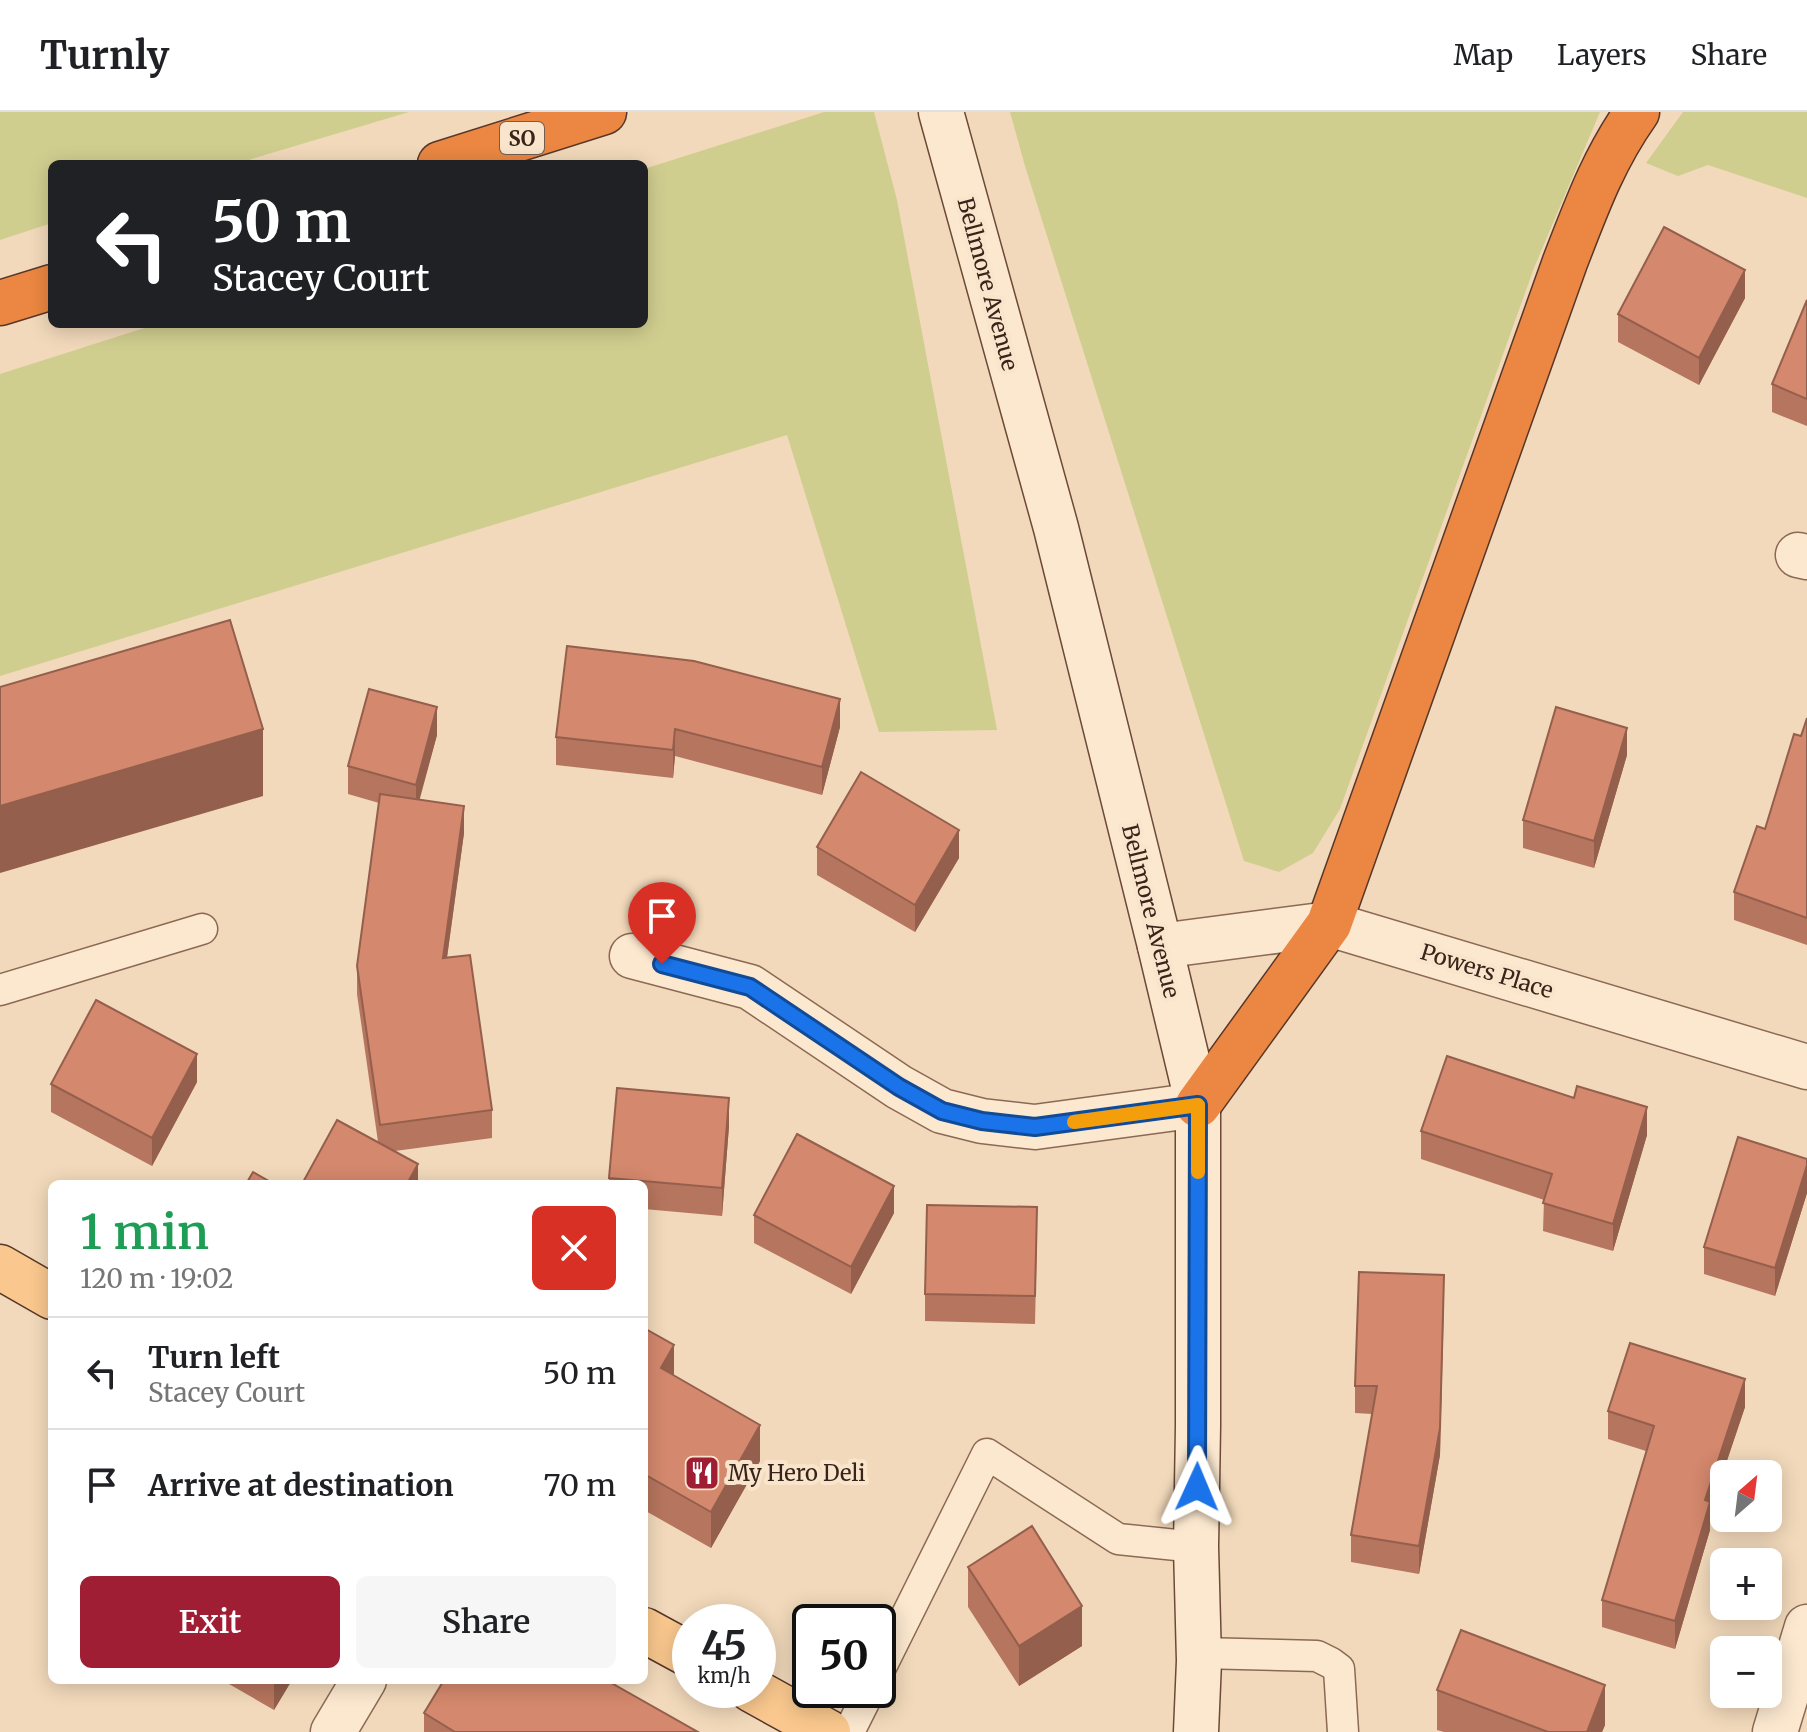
<!DOCTYPE html>
<html lang="en">
<head>
<meta charset="utf-8">
<style>
  :root { --surface:#fff; --page:#f6f6f6; --text:#202124; --muted:#757577; --line:#e0e0e0; --accent:#9f1e33 }
  body { margin:0; font-family:Merriweather,serif; background:var(--page); color:var(--text); height:100vh; display:flex; flex-direction:column; font-size:30px; white-space:nowrap }
  * { box-sizing:border-box; margin:0 }
  p { font-size:26px; color:var(--muted) }
  .icon { flex:none; width:44px; height:44px; fill:none; stroke:currentColor; stroke-width:2; stroke-linecap:round; stroke-linejoin:round }
  .map { position:relative; flex:1; overflow:hidden }
  .details { position:absolute; left:48px; top:1068px; width:600px; height:504px; display:flex; flex-direction:column; background:var(--surface); border-radius:12px; box-shadow:0 4px 20px #0003 }
  .details>* { flex:none }
  .hud { position:absolute; left:48px; top:48px; width:600px; height:168px; border-radius:12px; box-shadow:0 4px 20px #0003; background:#202124; color:#fff; overflow:hidden }
  .needle { width:52px; rotate:28deg }
  .controls { position:absolute; left:1710px; top:1348px; display:grid; gap:16px }
  .controls a { display:grid; place-items:center; width:72px; height:72px; border-radius:12px; background:var(--surface); box-shadow:0 4px 20px #0003; font-size:40px }
  .speed { position:absolute; left:672px; top:1492px; display:flex; gap:16px; font-size:40px; font-weight:700; text-align:center }
  .speed>* { display:grid; place-content:center; width:104px; height:104px; border-radius:50%; background:var(--surface); box-shadow:0 4px 20px #0003; line-height:1 }
  .speed small { font-size:20px; font-weight:400 }
  .speed .limit { border:4px solid #111; border-radius:12px; background:#fff; color:#111 }
  .pin { position:absolute; display:grid; place-items:center; width:68px; height:68px; color:#fff; margin:-82px -34px; border-radius:50% 50% 50% 0; rotate:-45deg; box-shadow:0 0 8px #0007 }
  .pin .icon { rotate:45deg }
  .me { position:absolute; width:88px; margin:-44px; rotate:1deg; stroke-linejoin:round; filter:drop-shadow(0 0 6px #0008) }
  .turn { display:flex; align-items:center; gap:28px; height:168px; padding:0 32px; font-size:36px }
  .turn .icon { width:104px; height:104px; stroke-width:2.5 }
  .turn b { display:block; font-size:56px; line-height:68px }
  .round { display:grid; place-items:center; flex:none; width:84px; height:84px; border-radius:12px; background:var(--page) }
  .overview { display:flex; align-items:center; justify-content:space-between; height:136px; padding:0 32px }
  h1 { font-size:48px; font-weight:600; line-height:60px; color:#1e9e55 }
  .cta { display:flex; gap:16px; margin-top:auto; padding:16px 32px }
  .cta a { flex:1; height:92px; border-radius:12px; background:var(--accent); color:#fff; font-size:32px; font-weight:600; line-height:92px; text-align:center }
  .cta a+a { background:var(--page); color:var(--text) }
  ul { padding:0; list-style:none }
  li { display:flex; align-items:center; gap:24px; height:112px; padding:0 32px; border-top:2px solid var(--line) }
  li div { flex:1 }
  li b { display:block; font-size:30px }
  li em { font-style:normal }
  header { display:flex; align-items:center; gap:48px; box-sizing:border-box; height:112px; padding:0 40px; background:var(--surface); border-bottom:2px solid var(--line) }
  header strong { font-size:38px }
  nav { display:flex; gap:44px; margin-inline-start:auto; font-size:28px }
  .map>svg:first-child { display:block }
  .green { fill:#d0ce8f }
  .lines { fill:none; stroke-linecap:round; stroke-linejoin:round }
  .lane-casing { stroke:#8b6954; stroke-width:33 }
  .street-casing { stroke:#8b6954; stroke-width:47 }
  .secondary-casing { stroke:#6c4a37; stroke-width:47 }
  .primary-casing { stroke:#573729; stroke-width:47 }
  .highway-casing { stroke:#573729; stroke-width:47 }
  .lane { stroke:#fce8cf; stroke-width:30 }
  .street { stroke:#fce8cf; stroke-width:44 }
  .secondary { stroke:#fce8cf; stroke-width:44 }
  .primary { stroke:#fac88e; stroke-width:44 }
  .highway { stroke:#eb8742; stroke-width:44 }
  .wall { fill:#b6755e }
  .shaded-wall { fill:#945f4c }
  .building { fill:#d4886d; stroke:#945f4c; stroke-width:2 }
  .route-casing { stroke:#114b97; stroke-width:20 }
  .route { stroke:#1a73e8; stroke-width:14 }
  .slow { stroke:#f59e0b; stroke-width:14 }
  .labels { text-anchor:middle; dominant-baseline:central; stroke-width:8; stroke-linejoin:round; paint-order:stroke }
  .shield { fill:#f9e5cc; stroke:#725e4f; stroke-width:2 }
  .shield-label { font-size:20px; font-weight:bold; fill:#38241a }
  .street-label { font-size:22px; fill:#38241a; stroke:#f9e5cc }
  .poi-label { font-size:22px; fill:#38241a; stroke:#f9e5cc; text-anchor:start }
</style>
</head>
<body>
<header>
<strong>Turnly</strong>
<nav><a>Map</a><a>Layers</a><a>Share</a></nav>
</header>
<div class="map">
<svg width="1807" height="1620" viewBox="0 0 1807 1620">
  <rect width="100%" height="100%" fill="#f2d9bb"/>
  <path class="green" d="M 0,0 L 409,0 L 235,52 L 52,52 L 52,111 L 0,128 Z
    M 824,0 L 874,0 L 897,88 L 997,618 L 879,620 L 787,323 L 0,564 L 0,262 L 157,212 L 644,212 L 644,57 Z
    M 1010,0 L 1600,0 L 1534,156 L 1340,697 L 1313,741 L 1279,760 L 1244,749 L 1025,54 Z
    M 1683,0 L 1807,0 L 1807,86 L 1708,53 L 1678,64 L 1646,51 Z"/>
  <g class="lines">
    <defs>
      <path id="lane" d="M 0,878 L 202,817
        M 1199,1541 L 1317,1544 L 1331,1551 L 1339,1557 L 1343,1620
        M 878,1561 L 987,1342 L 1118,1427 L 1196,1435
        M 849,1620 L 870,1578"/>
      <path id="street" d="M 1798,443 L 1807,445
        M 1160,834 L 1329,812 L 1807,955
        M 632,844 L 750,875 L 899,975 L 942,999 L 982,1009 L 1035,1015 L 1198,993
        M 333,1620 L 364,1568
        M 1775,1620 L 1807,1515"/>
      <path id="secondary" d="M 941,0 L 1056,416 L 1160,834 L 1198,993 L 1198,1314 L 1196,1435 L 1199,1549 L 1196,1620"/>
      <path id="primary" d="M 0,1155 L 52,1185
        M 644,1518 L 690,1543
        M 752,1578 L 828,1620"/>
      <path id="highway" d="M 440,52 L 604,0
        M 0,191 L 52,175
        M 1198,993 L 1329,812 L 1565,150 C 1586,96 1603,48 1637,0"/>
    </defs>
    <use href="#lane" class="lane-casing"/>
    <use href="#street" class="street-casing"/>
    <use href="#secondary" class="secondary-casing"/>
    <use href="#primary" class="primary-casing"/>
    <use href="#highway" class="highway-casing"/>
    <use href="#lane" class="lane"/>
    <use href="#street" class="street"/>
    <use href="#secondary" class="secondary"/>
    <use href="#primary" class="primary"/>
    <use href="#highway" class="highway"/>
  </g>
  <path class="wall" d="M 1745,186 L 1699,273 L 1618,230 L 1618,202 Z
    M 1807,188 L 1807,314 L 1772,300 L 1772,272 Z
    M 840,587 L 840,615 L 822,683 L 675,644 L 673,666 L 556,653 L 556,625 Z
    M 1807,606 L 1807,833 L 1734,808 L 1734,780 L 1765,717 Z
    M 437,623 L 419,687 L 464,721 L 447,846 L 492,998 L 492,1026 L 395,1039 L 418,1072 L 378,1030 L 357,882 L 357,854 L 379,691 L 348,682 L 348,654 Z
    M 1627,643 L 1594,756 L 1523,736 L 1523,708 Z
    M 817,735 L 959,746 L 915,820 L 817,763 Z
    M 197,970 L 152,1054 L 51,1000 L 51,972 Z
    M 729,1014 L 722,1104 L 644,1097 L 644,1072 L 609,1072 L 609,1066 Z
    M 1421,1019 L 1647,1023 L 1613,1139 L 1543,1119 L 1544,1088 L 1421,1047 Z
    M 1807,1047 L 1807,1081 L 1775,1184 L 1704,1162 L 1704,1135 Z
    M 894,1101 L 851,1182 L 754,1131 L 754,1103 Z
    M 1037,1123 L 1035,1212 L 925,1209 L 925,1182 Z
    M 1444,1191 L 1440,1343 L 1419,1462 L 1351,1450 L 1351,1423 L 1372,1302 L 1355,1301 L 1355,1274 Z
    M 644,1216 L 674,1263 L 760,1349 L 711,1436 L 644,1398 Z
    M 1745,1295 L 1710,1399 L 1710,1418 L 1675,1537 L 1602,1515 L 1602,1488 L 1646,1339 L 1608,1327 L 1608,1299 Z
    M 968,1455 L 1082,1534 L 1019,1574 L 968,1495 Z
    M 222,1568 L 292,1568 L 274,1598 Z
    M 1437,1578 L 1605,1613 L 1602,1620 L 1444,1620 L 1437,1618 Z
    M 424,1601 L 698,1620 L 424,1620 Z"/>
  <path class="shaded-wall" d="M 1745,158 L 1745,186 L 1699,273 L 1699,246 Z
    M 840,587 L 840,615 L 822,683 L 822,655 Z
    M 437,595 L 437,623 L 416,701 L 416,673 Z
    M 1627,616 L 1627,643 L 1594,756 L 1594,729 Z
    M 263,617 L 263,684 L 0,761 L 0,694 Z
    M 675,617 L 675,644 L 673,666 L 673,638 Z
    M 464,694 L 464,721 L 443,874 L 443,846 Z
    M 959,718 L 959,746 L 915,820 L 915,793 Z
    M 197,942 L 197,970 L 152,1054 L 152,1026 Z
    M 729,986 L 729,1014 L 722,1104 L 722,1076 Z
    M 1647,995 L 1647,1023 L 1613,1139 L 1613,1112 Z
    M 418,1052 L 418,1072 L 407,1072 Z
    M 1807,1053 L 1807,1081 L 1775,1184 L 1775,1156 Z
    M 894,1074 L 894,1101 L 851,1182 L 851,1155 Z
    M 1444,1163 L 1440,1343 L 1419,1462 L 1419,1434 Z
    M 674,1233 L 674,1269 L 661,1256 Z
    M 1745,1267 L 1745,1295 L 1710,1399 L 1710,1418 L 1675,1537 L 1675,1509 L 1705,1388 Z
    M 760,1313 L 760,1349 L 711,1436 L 711,1400 Z
    M 1082,1494 L 1082,1534 L 1019,1574 L 1019,1534 Z
    M 274,1568 L 292,1568 L 274,1598 Z
    M 1605,1573 L 1605,1613 L 1602,1620 L 1587,1620 Z"/>
  <path class="building" d="M 1664,115 L 1745,158 L 1699,246 L 1618,202 Z
    M 1807,188 L 1807,287 L 1772,272 Z
    M 230,508 L 263,617 L 0,694 L 0,575 Z
    M 567,534 L 694,549 L 840,587 L 822,655 L 675,617 L 673,638 L 556,625 Z
    M 369,577 L 437,595 L 416,673 L 348,654 Z
    M 1556,595 L 1627,616 L 1594,729 L 1523,708 Z
    M 1807,606 L 1807,806 L 1734,780 L 1757,714 L 1765,717 L 1794,622 L 1801,624 Z
    M 861,660 L 959,718 L 915,793 L 817,735 Z
    M 380,682 L 464,694 L 443,846 L 470,843 L 492,998 L 380,1013 L 357,854 Z
    M 96,888 L 197,942 L 152,1026 L 51,972 Z
    M 1447,944 L 1574,986 L 1577,974 L 1647,995 L 1613,1112 L 1543,1091 L 1552,1062 L 1421,1019 Z
    M 617,976 L 729,986 L 722,1076 L 609,1066 Z
    M 337,1008 L 418,1052 L 407,1072 L 302,1072 Z
    M 797,1022 L 894,1074 L 851,1155 L 754,1103 Z
    M 1738,1025 L 1807,1047 L 1807,1053 L 1775,1156 L 1704,1135 Z
    M 253,1060 L 274,1072 L 246,1072 Z
    M 927,1093 L 1037,1095 L 1035,1184 L 925,1182 Z
    M 1359,1160 L 1444,1163 L 1440,1316 L 1419,1434 L 1351,1423 L 1377,1274 L 1355,1274 Z
    M 644,1216 L 674,1233 L 661,1256 L 760,1313 L 711,1400 L 644,1362 Z
    M 1630,1231 L 1745,1267 L 1705,1388 L 1710,1390 L 1675,1509 L 1602,1488 L 1654,1314 L 1608,1299 Z
    M 1032,1414 L 1082,1494 L 1019,1534 L 968,1455 Z
    M 1461,1518 L 1605,1573 L 1587,1620 L 1548,1620 L 1437,1578 Z
    M 444,1568 L 606,1568 L 698,1620 L 455,1620 L 424,1601 Z"/>
  <g class="lines">
    <defs>
      <path id="route" d="M 662,852 L 750,875 L 899,975 L 942,999 L 982,1009 L 1035,1015 L 1198,993 L 1197,1375"/>
    </defs>
    <use href="#route" class="route-casing"/>
    <use href="#route" class="route"/>
    <path class="slow" d="M 1074,1010 L 1198,993 L 1198,1060"/>
  </g>
  <defs>
    <symbol id="restaurant-square" viewBox="-11 -11 22 22"><rect x="-9" y="-9" width="18" height="18" rx="4" fill="#9f1e33" stroke="#f9e5cc"/><path d="M-5-6h1v4h1v-4h1v4h1v-4h1v5L-1.5 .5V6h-2V.5L-5-1ZM5-6V6H3V1.5H1.5Q1.5-4 5-6Z" fill="#fff"/></symbol>
  </defs>
  <g fill-rule="evenodd">
    <use href="#restaurant-square" x="682" y="1341" width="40" height="40"/>
  </g>
  <g class="labels">
    <rect class="shield" x="500" y="10" width="44" height="32" rx="6"/>
    <g class="shield-label">
      <text x="522" y="26">SO</text>
    </g>
    <g class="street-label">
      <text transform="translate(988 172) rotate(75)">Bellmore Avenue</text>
      <text transform="translate(1151 799) rotate(76)">Bellmore Avenue</text>
      <text transform="translate(1487 859) rotate(17)">Powers Place</text>
    </g>
    <g class="poi-label">
      <text x="728" y="1361">My Hero Deli</text>
    </g>
  </g>
</svg>
<div class="controls">
<a><svg class="needle" viewBox="-14 -14 28 28"><path d="M0-13l5 13h-10z" fill="#e53935"/><path d="M0 13l5-13h-10z" fill="#757577"/></svg></a>
<a>+</a>
<a>−</a>
</div>
<div class="speed"><div>45<small>km/h</small></div><div class="limit">50</div></div>
<div class="pin" style="left:662px;top:852px;background:#d93025"><svg class="icon" aria-label="arrive" viewBox="0 0 24 24"><path d="M6 21V4h12l-3 4 3 4H6"/></svg></div>
<svg class="me" style="left:1197px;top:1375px" viewBox="-20 -20 40 40"><path d="M0-17L14 15 0 8-14 15z" fill="#1a73e8" stroke="#fff" stroke-width="4"/></svg>
<div class="hud">
<div class="turn"><svg class="icon" aria-label="left" viewBox="0 0 24 24"><path d="M17 20v-9H6M10 6l-5 5 5 5"/></svg><div><b>50 m</b>Stacey Court</div></div>
</div>
<section class="details">
<div class="overview"><div><h1>1 min</h1><p>120 m · 19:02</p></div><a class="round" style="background:#d93025;color:#fff"><svg class="icon" aria-label="close" viewBox="0 0 24 24"><path d="M6 6l12 12M18 6L6 18"/></svg></a></div>
<ul>
<li><svg class="icon" aria-label="left" viewBox="0 0 24 24"><path d="M17 20v-9H6M10 6l-5 5 5 5"/></svg><div><b>Turn left</b><p>Stacey Court</p></div><em>50 m</em></li>
<li><svg class="icon" aria-label="arrive" viewBox="0 0 24 24"><path d="M6 21V4h12l-3 4 3 4H6"/></svg><div><b>Arrive at destination</b></div><em>70 m</em></li>
</ul>
<div class="cta"><a>Exit</a><a>Share</a></div>
</section>
</div>
</body>
</html>
